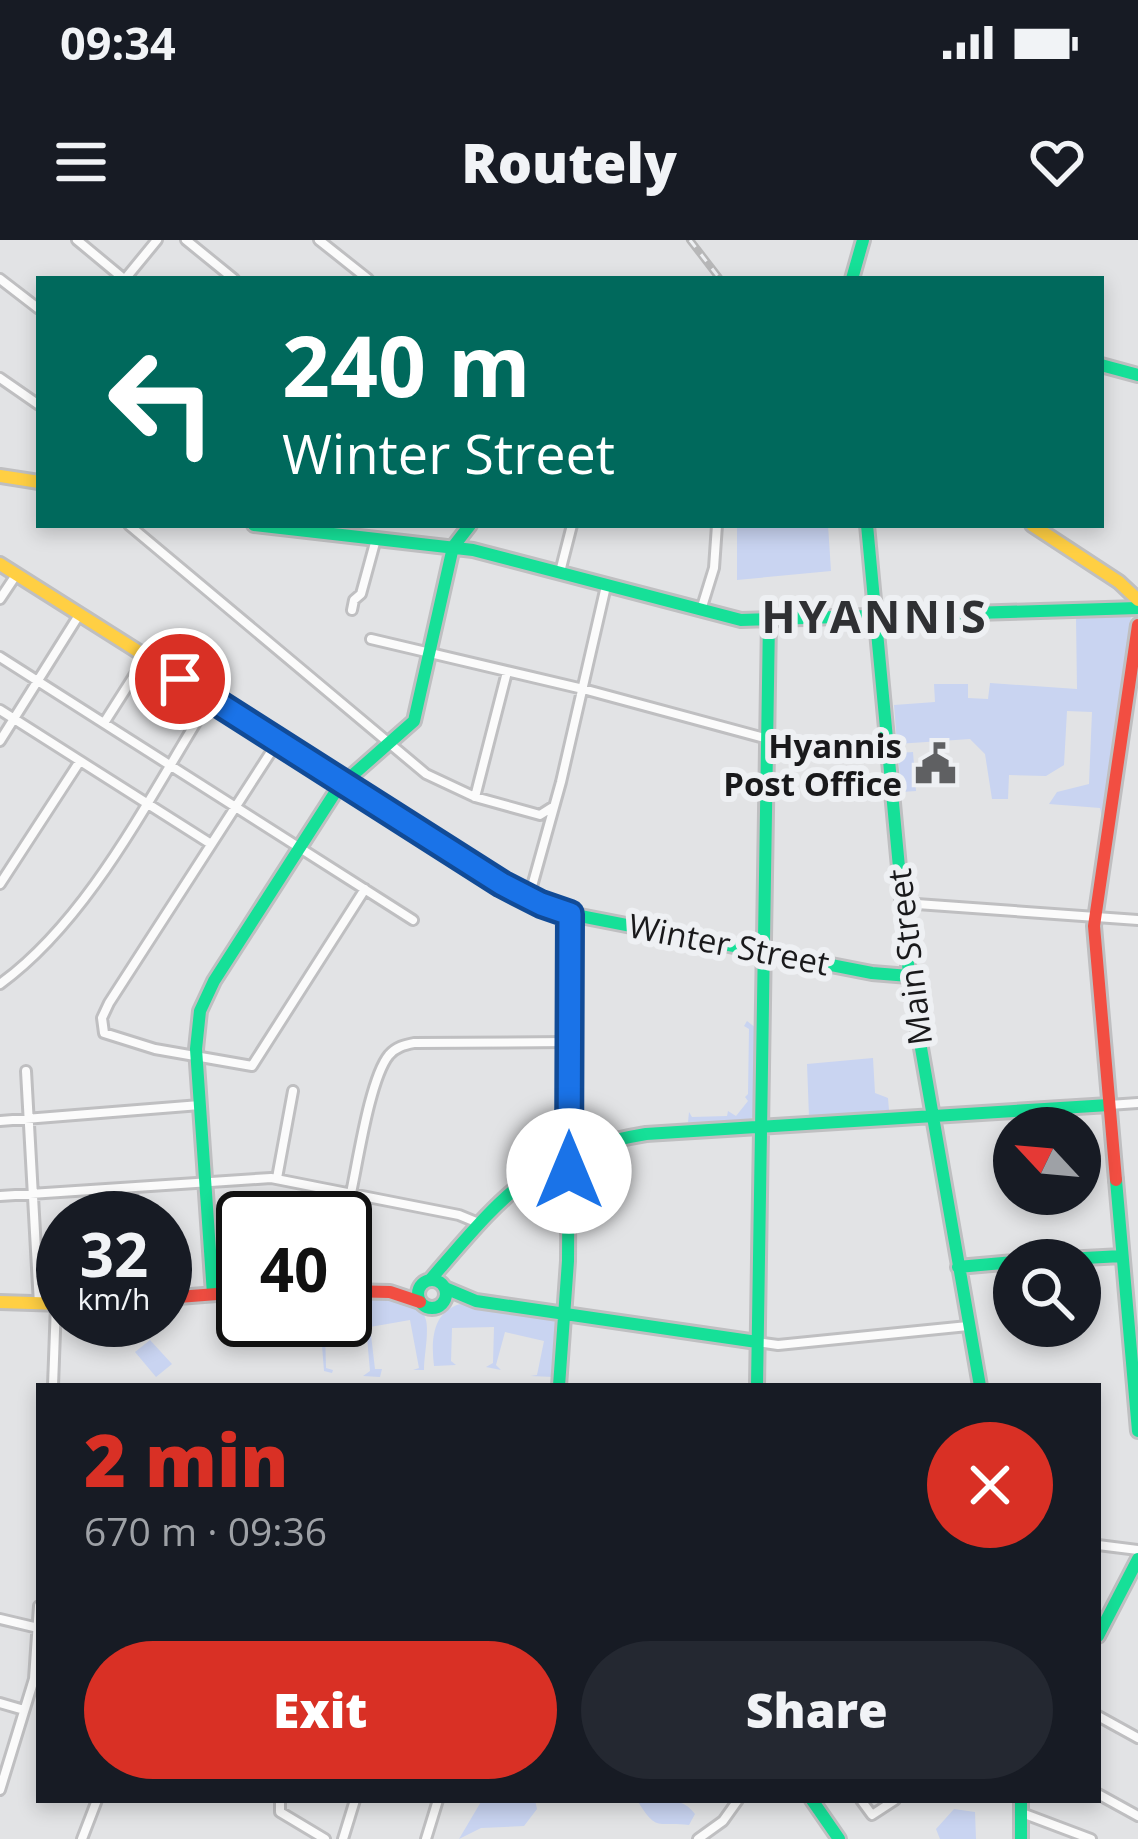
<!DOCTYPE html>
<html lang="en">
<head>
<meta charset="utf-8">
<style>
  :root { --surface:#171b24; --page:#242831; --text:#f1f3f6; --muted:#9ea1a6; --accent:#d93025 }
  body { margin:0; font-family:"Open Sans",sans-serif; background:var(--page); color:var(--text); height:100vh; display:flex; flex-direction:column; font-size:45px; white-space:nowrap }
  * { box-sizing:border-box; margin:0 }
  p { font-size:39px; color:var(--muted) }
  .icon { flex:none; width:66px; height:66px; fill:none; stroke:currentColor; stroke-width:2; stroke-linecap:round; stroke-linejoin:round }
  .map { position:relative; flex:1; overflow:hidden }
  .details { position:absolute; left:36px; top:1143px; width:1065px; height:420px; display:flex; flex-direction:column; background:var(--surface); border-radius:0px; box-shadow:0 6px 18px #0003 }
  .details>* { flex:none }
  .hud { position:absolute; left:36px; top:36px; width:1068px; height:252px; border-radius:0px; box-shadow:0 6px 18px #0003; background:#00695c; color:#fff; overflow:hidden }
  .needle { width:78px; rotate:296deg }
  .buttons { position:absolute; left:993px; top:867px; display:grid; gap:24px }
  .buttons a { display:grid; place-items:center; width:108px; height:108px; border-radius:50%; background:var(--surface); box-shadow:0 6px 18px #0003; font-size:60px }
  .speed { position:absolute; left:36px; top:951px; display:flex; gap:24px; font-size:60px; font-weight:700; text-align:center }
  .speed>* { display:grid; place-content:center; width:156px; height:156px; border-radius:50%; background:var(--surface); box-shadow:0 6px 18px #0003; line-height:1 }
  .speed small { font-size:30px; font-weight:400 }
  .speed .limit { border:6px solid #111; border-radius:18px; background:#fff; color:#111 }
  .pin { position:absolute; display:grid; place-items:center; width:102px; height:102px; color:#fff; margin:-51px; border:6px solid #fff; border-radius:50%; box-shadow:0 3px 12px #0007 }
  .me { position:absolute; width:132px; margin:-66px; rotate:0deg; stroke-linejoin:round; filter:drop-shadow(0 0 9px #0008) }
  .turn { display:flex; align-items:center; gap:42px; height:252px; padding:0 48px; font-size:54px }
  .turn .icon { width:156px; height:156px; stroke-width:2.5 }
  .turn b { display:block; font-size:84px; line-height:102px }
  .round { display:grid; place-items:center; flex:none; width:126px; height:126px; border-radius:63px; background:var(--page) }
  .head { display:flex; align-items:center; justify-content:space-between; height:204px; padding:0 48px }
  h1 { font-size:72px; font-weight:800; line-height:90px; color:var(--accent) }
  .cta { display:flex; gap:24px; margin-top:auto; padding:24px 48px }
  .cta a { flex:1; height:138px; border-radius:72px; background:var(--accent); color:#fff; font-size:48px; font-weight:800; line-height:138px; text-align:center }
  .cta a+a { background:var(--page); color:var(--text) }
  .status { display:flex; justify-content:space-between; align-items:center; height:84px; padding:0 60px; background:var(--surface); direction:ltr }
  .status svg { height:33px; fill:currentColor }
  header { display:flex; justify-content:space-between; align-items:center; height:156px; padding:0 48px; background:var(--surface); font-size:54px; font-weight:800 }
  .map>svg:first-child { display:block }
  .green { fill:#c9d4f1 }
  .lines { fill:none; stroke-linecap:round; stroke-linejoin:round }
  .street-casing { stroke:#bfbfc1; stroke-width:14 }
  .fast-casing { stroke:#bfbfc1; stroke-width:18 }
  .slow-casing { stroke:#bfbfc1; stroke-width:18 }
  .jam-casing { stroke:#bfbfc1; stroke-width:18 }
  .street { stroke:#fbfbfb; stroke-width:8 }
  .fast { stroke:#16e098; stroke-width:12 }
  .slow { stroke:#ffcf43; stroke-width:12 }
  .jam { stroke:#f24e42; stroke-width:12 }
  .rail-casing { stroke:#b7b7b8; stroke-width:8 }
  .rail { stroke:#eef0f3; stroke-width:3; stroke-dasharray:9; stroke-linecap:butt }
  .route-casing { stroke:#114b97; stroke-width:30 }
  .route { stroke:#1a73e8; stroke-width:21 }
  .labels { text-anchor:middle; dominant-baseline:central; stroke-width:12; stroke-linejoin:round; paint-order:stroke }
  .poi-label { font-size:33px; font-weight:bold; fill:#19191b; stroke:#eef0f3; text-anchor:end }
  .street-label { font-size:33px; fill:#19191b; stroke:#eef0f3 }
  .district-label { font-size:45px; font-weight:bold; letter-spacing:3px; fill:#2f3033; stroke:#eef0f3 }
</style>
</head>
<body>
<div class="status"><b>09:34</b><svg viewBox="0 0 49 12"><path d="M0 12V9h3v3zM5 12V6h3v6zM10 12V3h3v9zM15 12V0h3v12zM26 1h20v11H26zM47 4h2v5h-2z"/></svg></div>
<header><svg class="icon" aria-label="menu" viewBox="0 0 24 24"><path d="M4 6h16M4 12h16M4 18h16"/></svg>Routely<svg class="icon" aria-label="heart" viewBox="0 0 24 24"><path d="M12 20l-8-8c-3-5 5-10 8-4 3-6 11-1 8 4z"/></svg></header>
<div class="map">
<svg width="1138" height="1599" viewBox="0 0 1138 1599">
  <rect width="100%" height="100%" fill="#e2e3e5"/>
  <path class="green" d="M 737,285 L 828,285 L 831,331 L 737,340 Z
    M 1131,376 L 1102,577 L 1100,568 L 1049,564 L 1057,552 L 1089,544 L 1092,472 L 1067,471 L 1064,525 L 1046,536 L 1009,535 L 1008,559 L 992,559 L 985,514 L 970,499 L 897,504 L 894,465 L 935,462 L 934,444 L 968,444 L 968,458 L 988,459 L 990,443 L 1077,449 L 1076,378 Z
    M 913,512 L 916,551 L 901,552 L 898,513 Z
    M 747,781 L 756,788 L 753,877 L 748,881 L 688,882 L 689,872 L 692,877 L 727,876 L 728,871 L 736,876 L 748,861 L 745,857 L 748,854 L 749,789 L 744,786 Z
    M 873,818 L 875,853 L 888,858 L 889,870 L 809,877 L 807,824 Z
    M 617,910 L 619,925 L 610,926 L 610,969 L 576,971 L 578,925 L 589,918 L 595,931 L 594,943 L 602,946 L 607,938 L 600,930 L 596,916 Z
    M 345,1056 C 370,1057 418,1049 426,1080 C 429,1094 424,1115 424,1130 L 413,1130 L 419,1128 L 410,1080 L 370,1087 L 375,1129 L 382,1129 L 380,1137 L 363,1136 L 370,1131 L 366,1086 L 325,1090 L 326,1128 L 333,1130 L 332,1133 L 324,1131 L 320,1080 L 345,1080 Z
    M 460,1064 L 557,1081 L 554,1137 L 530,1136 L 537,1135 L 544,1101 L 505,1092 L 496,1125 L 501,1130 L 486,1127 L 493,1123 L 494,1087 L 452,1088 L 451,1121 L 456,1125 L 434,1126 C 431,1101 432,1072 460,1064 Z
    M 150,1100 L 172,1124 L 156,1137 L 135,1112 Z
    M 482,1560 L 535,1560 L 537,1569 L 524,1586 L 481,1588 L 459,1599 Z
    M 637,1560 C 658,1560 682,1555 695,1574 L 689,1585 C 657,1581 657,1593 637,1560 Z
    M 954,1569 L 975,1572 L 976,1599 L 940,1599 L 936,1589 Z"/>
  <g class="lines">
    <defs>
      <path id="street" d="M 77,0 L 124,39
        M 186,0 L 234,39
        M 319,0 L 368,39
        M 0,39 L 39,69
        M 125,39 L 157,0
        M 0,138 L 39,165
        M 129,285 L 426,534 L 475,557 L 540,575 L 551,568
        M 560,332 L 572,285
        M 0,359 L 16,335
        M 352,370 L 354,360 L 361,354 L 376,299
        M 701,370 L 714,328 L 717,285
        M 371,399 L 583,449 L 768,499
        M 0,417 L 413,680
        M 0,470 L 211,604
        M 104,483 L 146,417
        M 0,501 L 79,375
        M 278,501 L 109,763 L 102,778 L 104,793 L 155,809 L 252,826 L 365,649
        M 475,557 L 507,432
        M 0,644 L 80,521
        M 529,657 L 561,542 L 606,346
        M 903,663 L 1138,680
        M 0,744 C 91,678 151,553 211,458
        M 26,831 L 39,1064
        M 1109,865 L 1138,863
        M 571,879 L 583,896 L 600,900
        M 0,881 L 200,865
        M 533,934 L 553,936 L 568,954
        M 277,938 L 293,851
        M 351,953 C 358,921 370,838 389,815 C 396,807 404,805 414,803 L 569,802
        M 0,956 L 271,938 L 459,975 L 476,982
        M 757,1102 L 778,1105 L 968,1086
        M 53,1146 L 56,1064
        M 1098,1305 L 1138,1310
        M 0,1379 L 38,1388
        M 0,1463 L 24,1470
        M 1098,1476 L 1138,1498
        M 0,1550 L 34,1439 L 39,1366
        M 1098,1554 L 1138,1576
        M 280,1560 L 280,1572 L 325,1599
        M 861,1560 L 872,1575 L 895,1560
        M 1022,1573 L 1091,1599
        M 82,1599 L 97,1560
        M 343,1599 L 355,1560
        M 426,1599 L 438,1560
        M 698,1599 L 723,1581 L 738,1560"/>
      <path id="fast" d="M 852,39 L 863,0
        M 1101,125 L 1138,135
        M 254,285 L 473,310 L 741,380 L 1138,368
        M 867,285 L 910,745 L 980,1146
        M 525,656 L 570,674 L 872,733 L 909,736
        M 1116,940 L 1138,1191
        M 1047,1020 L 1122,1016
        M 958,1027 L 1014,1022
        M 430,1040 C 501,958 534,912 646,894 L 1109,865
        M418 1054a14 14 0 1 1 28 0a14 14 0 1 1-28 0Z
        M 445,1048 L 476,1061 L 757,1102
        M 213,1054 L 196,809 L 200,771 L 214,741 L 338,548 L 414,481 L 453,307 L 470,285
        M 559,1146 L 568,1021 L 570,674
        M 757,1146 L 769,380
        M 1098,1396 L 1138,1319
        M 812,1560 L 839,1599
        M 1021,1560 L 1021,1599"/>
      <path id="slow" d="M 0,236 L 39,242
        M 1032,285 L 1119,342 L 1138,360
        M 0,324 L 525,656
        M 0,1062 L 63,1064"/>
      <path id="jam" d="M 1116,940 L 1094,686 L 1138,385
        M 345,1051 L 390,1052 L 420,1062
        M 165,1058 L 243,1052"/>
    </defs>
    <use href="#street" class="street-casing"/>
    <use href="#fast" class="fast-casing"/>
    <use href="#slow" class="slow-casing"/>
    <use href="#jam" class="jam-casing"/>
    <use href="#street" class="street"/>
    <use href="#fast" class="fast"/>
    <use href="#slow" class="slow"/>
    <use href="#jam" class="jam"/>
    <defs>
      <path id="rail" d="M 690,0 L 720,39"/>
    </defs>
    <use href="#rail" class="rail-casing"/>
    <use href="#rail" class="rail"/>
  </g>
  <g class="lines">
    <defs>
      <path id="route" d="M 180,439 L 502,644 L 541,664 L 570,674 L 569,931"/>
    </defs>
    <use href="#route" class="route-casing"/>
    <use href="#route" class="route"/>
  </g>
  <defs>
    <symbol id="civic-bare" viewBox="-9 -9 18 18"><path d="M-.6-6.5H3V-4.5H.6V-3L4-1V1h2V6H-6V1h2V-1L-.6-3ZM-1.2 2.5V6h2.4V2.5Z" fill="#5f6062" stroke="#eef0f3" stroke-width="2.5" paint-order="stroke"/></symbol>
  </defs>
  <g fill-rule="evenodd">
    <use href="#civic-bare" x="906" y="494" width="59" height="59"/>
  </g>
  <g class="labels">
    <g class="poi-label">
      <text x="902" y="505">Hyannis<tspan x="902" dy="38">Post Office</tspan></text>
    </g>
    <g class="street-label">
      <text transform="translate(729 704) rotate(11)">Winter Street</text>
      <text transform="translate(909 717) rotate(-97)">Main Street</text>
    </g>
    <g class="district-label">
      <text x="875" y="375">HYANNIS</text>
    </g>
  </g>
</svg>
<div class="buttons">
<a><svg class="needle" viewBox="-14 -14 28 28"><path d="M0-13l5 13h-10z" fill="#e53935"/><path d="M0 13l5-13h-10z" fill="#9ea1a6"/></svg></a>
<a><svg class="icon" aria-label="search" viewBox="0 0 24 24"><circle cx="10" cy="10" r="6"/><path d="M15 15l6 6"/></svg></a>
</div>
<div class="speed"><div>32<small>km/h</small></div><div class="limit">40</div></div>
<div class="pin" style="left:180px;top:439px;background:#d93025"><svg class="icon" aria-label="arrive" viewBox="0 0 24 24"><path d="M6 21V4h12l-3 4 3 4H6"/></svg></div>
<svg class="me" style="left:569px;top:931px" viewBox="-20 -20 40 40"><circle r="19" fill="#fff"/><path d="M0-13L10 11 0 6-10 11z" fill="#1a73e8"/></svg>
<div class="hud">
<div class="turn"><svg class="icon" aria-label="left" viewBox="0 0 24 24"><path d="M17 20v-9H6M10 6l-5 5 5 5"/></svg><div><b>240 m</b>Winter Street</div></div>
</div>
<section class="details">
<div class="head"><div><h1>2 min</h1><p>670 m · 09:36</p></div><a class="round" style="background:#d93025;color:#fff"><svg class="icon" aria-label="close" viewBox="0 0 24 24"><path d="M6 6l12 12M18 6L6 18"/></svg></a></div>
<div class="cta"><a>Exit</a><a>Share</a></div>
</section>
</div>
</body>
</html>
